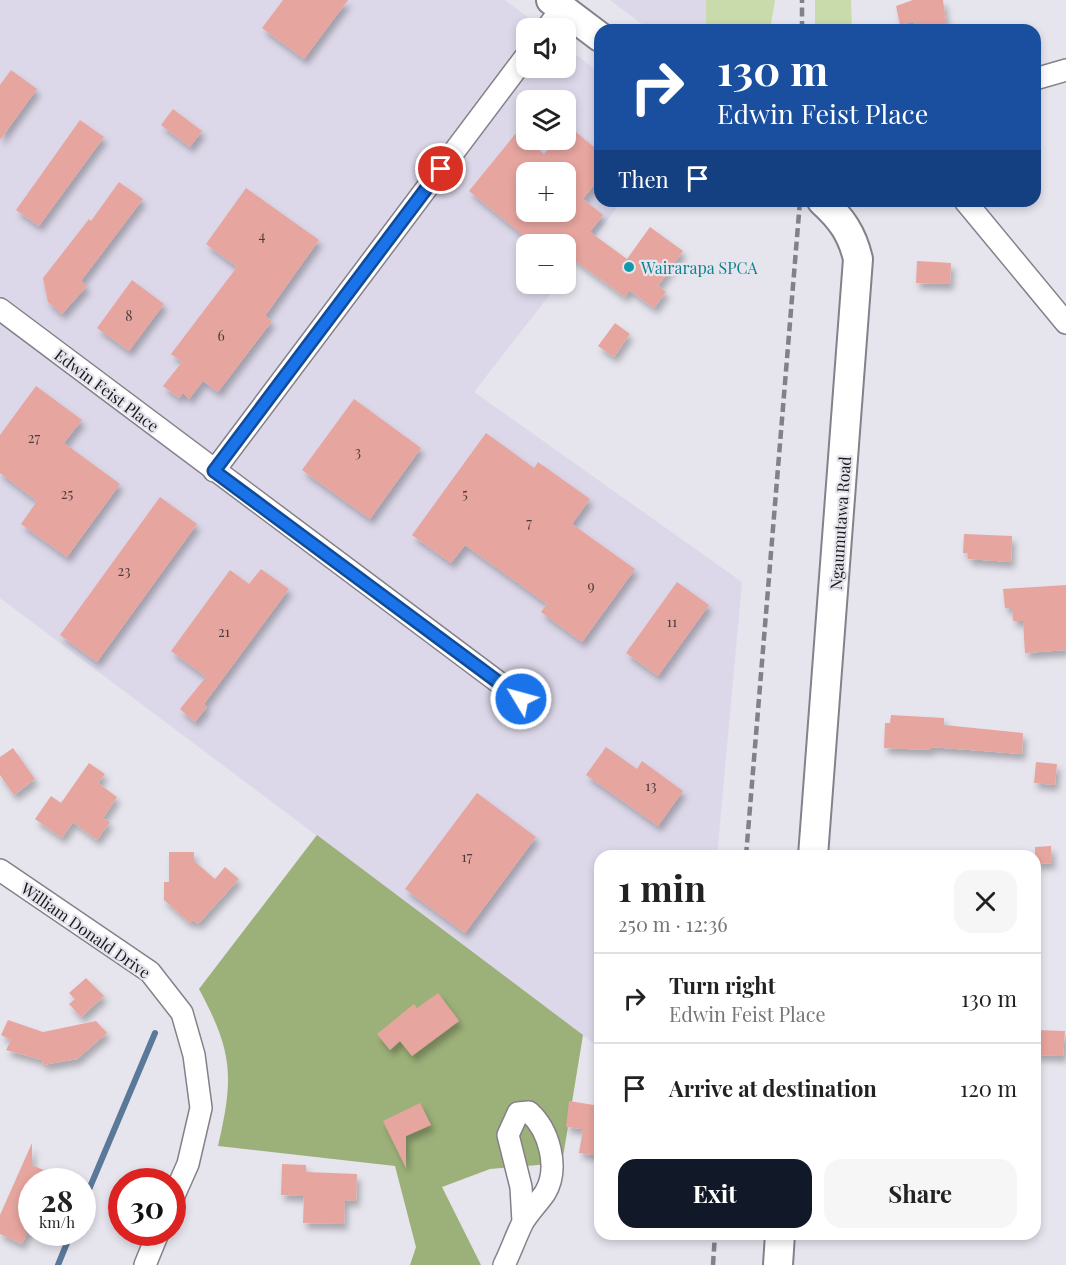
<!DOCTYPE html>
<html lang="en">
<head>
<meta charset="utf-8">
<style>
  :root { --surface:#fff; --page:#f6f6f6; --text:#222; --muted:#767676; --line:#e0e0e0; --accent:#111827 }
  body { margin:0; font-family:"Playfair Display",serif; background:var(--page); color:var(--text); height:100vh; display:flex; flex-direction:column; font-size:22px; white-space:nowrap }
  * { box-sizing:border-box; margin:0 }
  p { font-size:20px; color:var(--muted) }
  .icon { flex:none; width:33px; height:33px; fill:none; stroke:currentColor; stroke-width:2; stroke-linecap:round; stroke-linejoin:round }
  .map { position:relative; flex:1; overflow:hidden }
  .details { position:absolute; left:594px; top:850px; width:447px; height:390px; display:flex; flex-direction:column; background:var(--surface); border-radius:18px; box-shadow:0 3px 9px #0003 }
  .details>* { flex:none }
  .guide { position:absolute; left:594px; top:24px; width:447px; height:183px; border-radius:18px; box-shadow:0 3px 9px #0003; background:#1a4fa0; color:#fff; overflow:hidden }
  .buttons { position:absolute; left:516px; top:18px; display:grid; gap:12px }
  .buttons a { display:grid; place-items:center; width:60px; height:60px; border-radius:12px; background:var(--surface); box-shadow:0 3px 9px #0003; font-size:30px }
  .speed { position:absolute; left:18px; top:1168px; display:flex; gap:12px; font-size:30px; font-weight:700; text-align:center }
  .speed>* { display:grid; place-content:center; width:78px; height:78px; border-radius:50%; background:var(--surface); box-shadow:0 3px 9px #0003; line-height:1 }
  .speed small { font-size:15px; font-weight:400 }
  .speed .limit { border:9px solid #d22; background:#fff; color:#111 }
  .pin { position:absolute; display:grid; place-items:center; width:51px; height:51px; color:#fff; margin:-26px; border:3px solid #fff; border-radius:50%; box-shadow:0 2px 6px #0007 }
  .me { position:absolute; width:66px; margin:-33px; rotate:307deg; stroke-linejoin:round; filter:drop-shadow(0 0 4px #0008) }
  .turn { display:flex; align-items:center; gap:21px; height:126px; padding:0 24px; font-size:27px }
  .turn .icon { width:78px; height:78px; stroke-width:2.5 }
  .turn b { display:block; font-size:42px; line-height:51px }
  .then { display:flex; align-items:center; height:57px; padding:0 24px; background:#0003; gap:12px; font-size:22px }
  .round { display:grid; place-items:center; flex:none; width:63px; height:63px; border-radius:18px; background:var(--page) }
  .head { display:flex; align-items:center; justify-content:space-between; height:102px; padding:0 24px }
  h1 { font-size:36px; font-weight:700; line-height:45px }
  .primary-button { display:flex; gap:12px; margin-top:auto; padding:12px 24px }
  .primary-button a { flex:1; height:69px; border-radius:18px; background:var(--accent); color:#fff; font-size:24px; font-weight:700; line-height:69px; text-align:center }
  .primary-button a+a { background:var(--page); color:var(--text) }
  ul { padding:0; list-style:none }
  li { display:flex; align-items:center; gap:18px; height:90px; padding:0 24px; border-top:2px solid var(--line) }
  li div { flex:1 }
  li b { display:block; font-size:22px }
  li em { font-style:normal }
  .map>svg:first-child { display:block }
  .built { fill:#dcd8e9; fill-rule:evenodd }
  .green { fill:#c9dbaa }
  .forest { fill:#9cb079 }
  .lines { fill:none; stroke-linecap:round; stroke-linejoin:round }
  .stream { stroke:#5a7998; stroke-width:6 }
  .building { fill:#e7a59f; fill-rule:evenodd; filter:url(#shadow) }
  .minor-casing { stroke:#84818a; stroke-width:24 }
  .secondary-casing { stroke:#84818a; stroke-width:32 }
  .minor { stroke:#fff; stroke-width:21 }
  .secondary { stroke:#fff; stroke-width:28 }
  .rail { stroke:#828187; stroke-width:4.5; stroke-dasharray:9 4.5; stroke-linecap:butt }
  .route-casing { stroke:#114b97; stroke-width:15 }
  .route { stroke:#1a73e8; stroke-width:10 }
  .culture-dot { fill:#0f9aa8; stroke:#e6e4ed; stroke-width:2 }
  .labels { text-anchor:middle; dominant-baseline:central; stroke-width:4.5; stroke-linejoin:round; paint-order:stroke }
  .number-label { font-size:14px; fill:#4c3b3c }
  .culture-label { font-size:16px; fill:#0d838f; stroke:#e6e4ed; text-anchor:start }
  .street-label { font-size:16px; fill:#19181b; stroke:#e6e4ed }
</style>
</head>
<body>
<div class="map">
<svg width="1066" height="1265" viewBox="0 0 1066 1265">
  <defs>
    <filter id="shadow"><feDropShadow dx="3.5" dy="6" stdDeviation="3" flood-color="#0004"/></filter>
  </defs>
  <rect width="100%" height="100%" fill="#e6e4ed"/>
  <path class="built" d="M 0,0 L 505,0 L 542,28 L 526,28 L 526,68 L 566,68 L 566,47 L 600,73 L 600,201 L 622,201 L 566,274 L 566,244 L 526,244 L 526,284 L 558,284 L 474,392 L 742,582 L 717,856 L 600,856 L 600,1048 L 0,598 ZM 526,100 L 566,100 L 566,140 L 526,140 ZM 526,172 L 566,172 L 566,212 L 526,212 Z
    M 610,0 L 706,0 L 706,30 L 650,30 Z"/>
  <path class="green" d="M 706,0 L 775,0 L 770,30 L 706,30 Z
    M 815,0 L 851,0 L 852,30 L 815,30 Z"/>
  <path class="forest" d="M 317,835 L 583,1035 L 562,1163 L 490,1169 L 442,1187 L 481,1265 L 410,1265 L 416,1247 L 395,1166 L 218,1146 C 234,1077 233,1052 199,989 Z"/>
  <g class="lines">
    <path class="stream" d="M 82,1206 L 155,1033
      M 58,1265 L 71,1233"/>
  </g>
  <path class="building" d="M 283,0 L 348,0 L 304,59 L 262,28 Z
    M 913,0 L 943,0 L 947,30 L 916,30 L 914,21 L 900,25 L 896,6 Z
    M 11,70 L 37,89 L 0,140 L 0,85 Z
    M 173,109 L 202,131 L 190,147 L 161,125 Z
    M 80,120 L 104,137 L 39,226 L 16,210 Z
    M 566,124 L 600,152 L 600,178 L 583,199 L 603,215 L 590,232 L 627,259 L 650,227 L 683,251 L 658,286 L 666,292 L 654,308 L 629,290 L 625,297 L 566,254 L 566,244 L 534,244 L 469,191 L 517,132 L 544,154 L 556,140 L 566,140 ZM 526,172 L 566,172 L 566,212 L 526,212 Z
    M 119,182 L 143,199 L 81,281 L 87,286 L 62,314 L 48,302 L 43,278 L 89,219 L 91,221 Z
    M 246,188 L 319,240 L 265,316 L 272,321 L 218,392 L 203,381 L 189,399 L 183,393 L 179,398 L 163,386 L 182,362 L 171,354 L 237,267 L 206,244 Z
    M 917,261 L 951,263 L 950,284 L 916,283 Z
    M 132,280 L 164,304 L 129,351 L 97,328 Z
    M 615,323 L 630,334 L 614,357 L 598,346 Z
    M 36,386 L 82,420 L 64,443 L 120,484 L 67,557 L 21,524 L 37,501 L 0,473 L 0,435 Z
    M 354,399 L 421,448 L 370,519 L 302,470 Z
    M 486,433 L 534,468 L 538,462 L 590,499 L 572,524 L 635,569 L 582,642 L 541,612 L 547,604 L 465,545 L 451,563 L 412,535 Z
    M 160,497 L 197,524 L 97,662 L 60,635 Z
    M 964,534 L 1012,536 L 1011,562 L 968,559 L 968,553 L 963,553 Z
    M 261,569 L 289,589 L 204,704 L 207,707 L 195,722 L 180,709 L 206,677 L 171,651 L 230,570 L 249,584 Z
    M 677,582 L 709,605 L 658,676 L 626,653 Z
    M 1066,585 L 1066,650 L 1025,653 L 1023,621 L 1013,621 L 1012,608 L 1005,608 L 1003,589 Z
    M 891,715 L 944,718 L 944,725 L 1023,733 L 1022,754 L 931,747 L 931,750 L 884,748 L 885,723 L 890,723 Z
    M 606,747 L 637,769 L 642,761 L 683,791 L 658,826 L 586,775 Z
    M 13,748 L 35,779 L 14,795 L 0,775 L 0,757 Z
    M 1036,762 L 1057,764 L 1055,785 L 1034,783 Z
    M 89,763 L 105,774 L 98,783 L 117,797 L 103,818 L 110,822 L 97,840 L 73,822 L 62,838 L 35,819 L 51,796 L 61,803 Z
    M 477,793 L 536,837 L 465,933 L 405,889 Z
    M 1051,846 L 1052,863 L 1035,864 L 1035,847 Z
    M 169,852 L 194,852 L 194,861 L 215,879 L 225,867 L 239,879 L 198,924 L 193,920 L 190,923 L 164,900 L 164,882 L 169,882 Z
    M 86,978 L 104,996 L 81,1017 L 69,1004 L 75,999 L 69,993 Z
    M 438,993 L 459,1021 L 412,1056 L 400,1041 L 390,1050 L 377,1034 L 414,1004 L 417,1008 Z
    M 8,1020 L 43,1032 L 96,1021 L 107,1033 L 77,1059 L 43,1065 L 42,1060 L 6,1050 L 11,1040 L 1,1035 Z
    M 1035,1030 L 1065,1031 L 1063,1056 L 1035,1055 Z
    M 569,1101 L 600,1106 L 600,1156 L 579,1153 L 583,1129 L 566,1127 Z
    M 420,1103 L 431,1125 L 406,1136 L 406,1168 L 383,1121 Z
    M 32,1143 L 32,1165 L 71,1182 L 32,1182 L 32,1222 L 22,1244 L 0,1234 L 0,1215 Z
    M 282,1164 L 306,1165 L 306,1172 L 357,1174 L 356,1201 L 345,1200 L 344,1224 L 303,1223 L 304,1196 L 281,1195 Z"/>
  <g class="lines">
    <defs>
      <path id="minor" d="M 547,28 L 562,8
        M 1035,79 L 1066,70
        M 965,201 L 1066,323
        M 0,309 L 521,699
        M 214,471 L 526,56
        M 0,870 L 150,972 L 182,1013 L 194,1055 L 201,1108 L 188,1164 L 172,1200
        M 145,1265 L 158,1233
        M 504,1265 C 511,1251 516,1236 523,1222 C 529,1212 538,1203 545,1193 C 560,1168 549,1130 529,1112 L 518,1113 L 508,1135 L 521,1187 L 523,1222"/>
      <path id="secondary" d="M 551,0 L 600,37
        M 813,856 L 858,259 C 852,234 842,219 822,201
        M 778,1265 L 780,1234"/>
    </defs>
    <use href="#minor" class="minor-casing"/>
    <use href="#secondary" class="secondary-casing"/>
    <use href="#minor" class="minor"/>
    <use href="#secondary" class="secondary"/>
    <path class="rail" d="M 802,30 L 802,0
      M 746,856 L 800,201
      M 713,1265 L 715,1234"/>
  </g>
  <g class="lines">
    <defs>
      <path id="route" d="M 441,169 L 214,471 L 521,699"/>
    </defs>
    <use href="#route" class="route-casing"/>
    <use href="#route" class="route"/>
  </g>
  <circle class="culture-dot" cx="629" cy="267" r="6"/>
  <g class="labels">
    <g class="number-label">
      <text x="262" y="235">4</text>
      <text x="129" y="315">8</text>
      <text x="221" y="335">6</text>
      <text x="34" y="437">27</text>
      <text x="358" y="451">3</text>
      <text x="67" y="493">25</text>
      <text x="465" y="493">5</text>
      <text x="529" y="522">7</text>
      <text x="124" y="570">23</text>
      <text x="591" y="585">9</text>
      <text x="672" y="621">11</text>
      <text x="224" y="631">21</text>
      <text x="651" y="785">13</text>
      <text x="467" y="856">17</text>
    </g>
    <g class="culture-label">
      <text x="641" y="267">Wairarapa SPCA</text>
    </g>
    <g class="street-label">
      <text transform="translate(107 390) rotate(37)">Edwin Feist Place</text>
      <text transform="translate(840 523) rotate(-86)">Ngaumutawa Road</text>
      <text transform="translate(86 930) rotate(35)">William Donald Drive</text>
    </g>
  </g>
</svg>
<div class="buttons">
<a><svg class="icon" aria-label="sound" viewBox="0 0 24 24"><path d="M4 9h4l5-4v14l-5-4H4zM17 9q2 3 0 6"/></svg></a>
<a><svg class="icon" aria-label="layers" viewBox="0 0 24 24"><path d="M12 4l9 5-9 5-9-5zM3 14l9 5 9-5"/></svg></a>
<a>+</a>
<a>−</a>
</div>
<div class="speed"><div>28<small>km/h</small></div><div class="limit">30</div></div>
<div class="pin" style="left:441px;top:169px;background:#d93025"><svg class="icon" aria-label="arrive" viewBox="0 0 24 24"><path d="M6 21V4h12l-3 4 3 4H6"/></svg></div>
<svg class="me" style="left:521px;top:699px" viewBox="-20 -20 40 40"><circle r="17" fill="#1a73e8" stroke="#fff" stroke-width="3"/><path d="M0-11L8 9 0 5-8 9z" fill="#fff"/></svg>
<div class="guide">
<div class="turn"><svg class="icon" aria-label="right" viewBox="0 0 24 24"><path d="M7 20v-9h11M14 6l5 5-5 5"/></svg><div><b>130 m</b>Edwin Feist Place</div></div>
<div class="then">Then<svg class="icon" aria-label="arrive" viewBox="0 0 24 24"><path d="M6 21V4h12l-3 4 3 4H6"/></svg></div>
</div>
<section class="details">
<div class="head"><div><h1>1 min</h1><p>250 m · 12:36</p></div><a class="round"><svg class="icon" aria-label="close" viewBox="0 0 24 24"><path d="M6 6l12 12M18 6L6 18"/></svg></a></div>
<ul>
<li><svg class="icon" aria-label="right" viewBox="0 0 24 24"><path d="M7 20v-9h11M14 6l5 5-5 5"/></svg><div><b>Turn right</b><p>Edwin Feist Place</p></div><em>130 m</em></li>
<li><svg class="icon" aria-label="arrive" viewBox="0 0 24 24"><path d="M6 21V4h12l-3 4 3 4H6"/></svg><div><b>Arrive at destination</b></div><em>120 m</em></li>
</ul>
<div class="primary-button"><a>Exit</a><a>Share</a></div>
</section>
</div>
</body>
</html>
